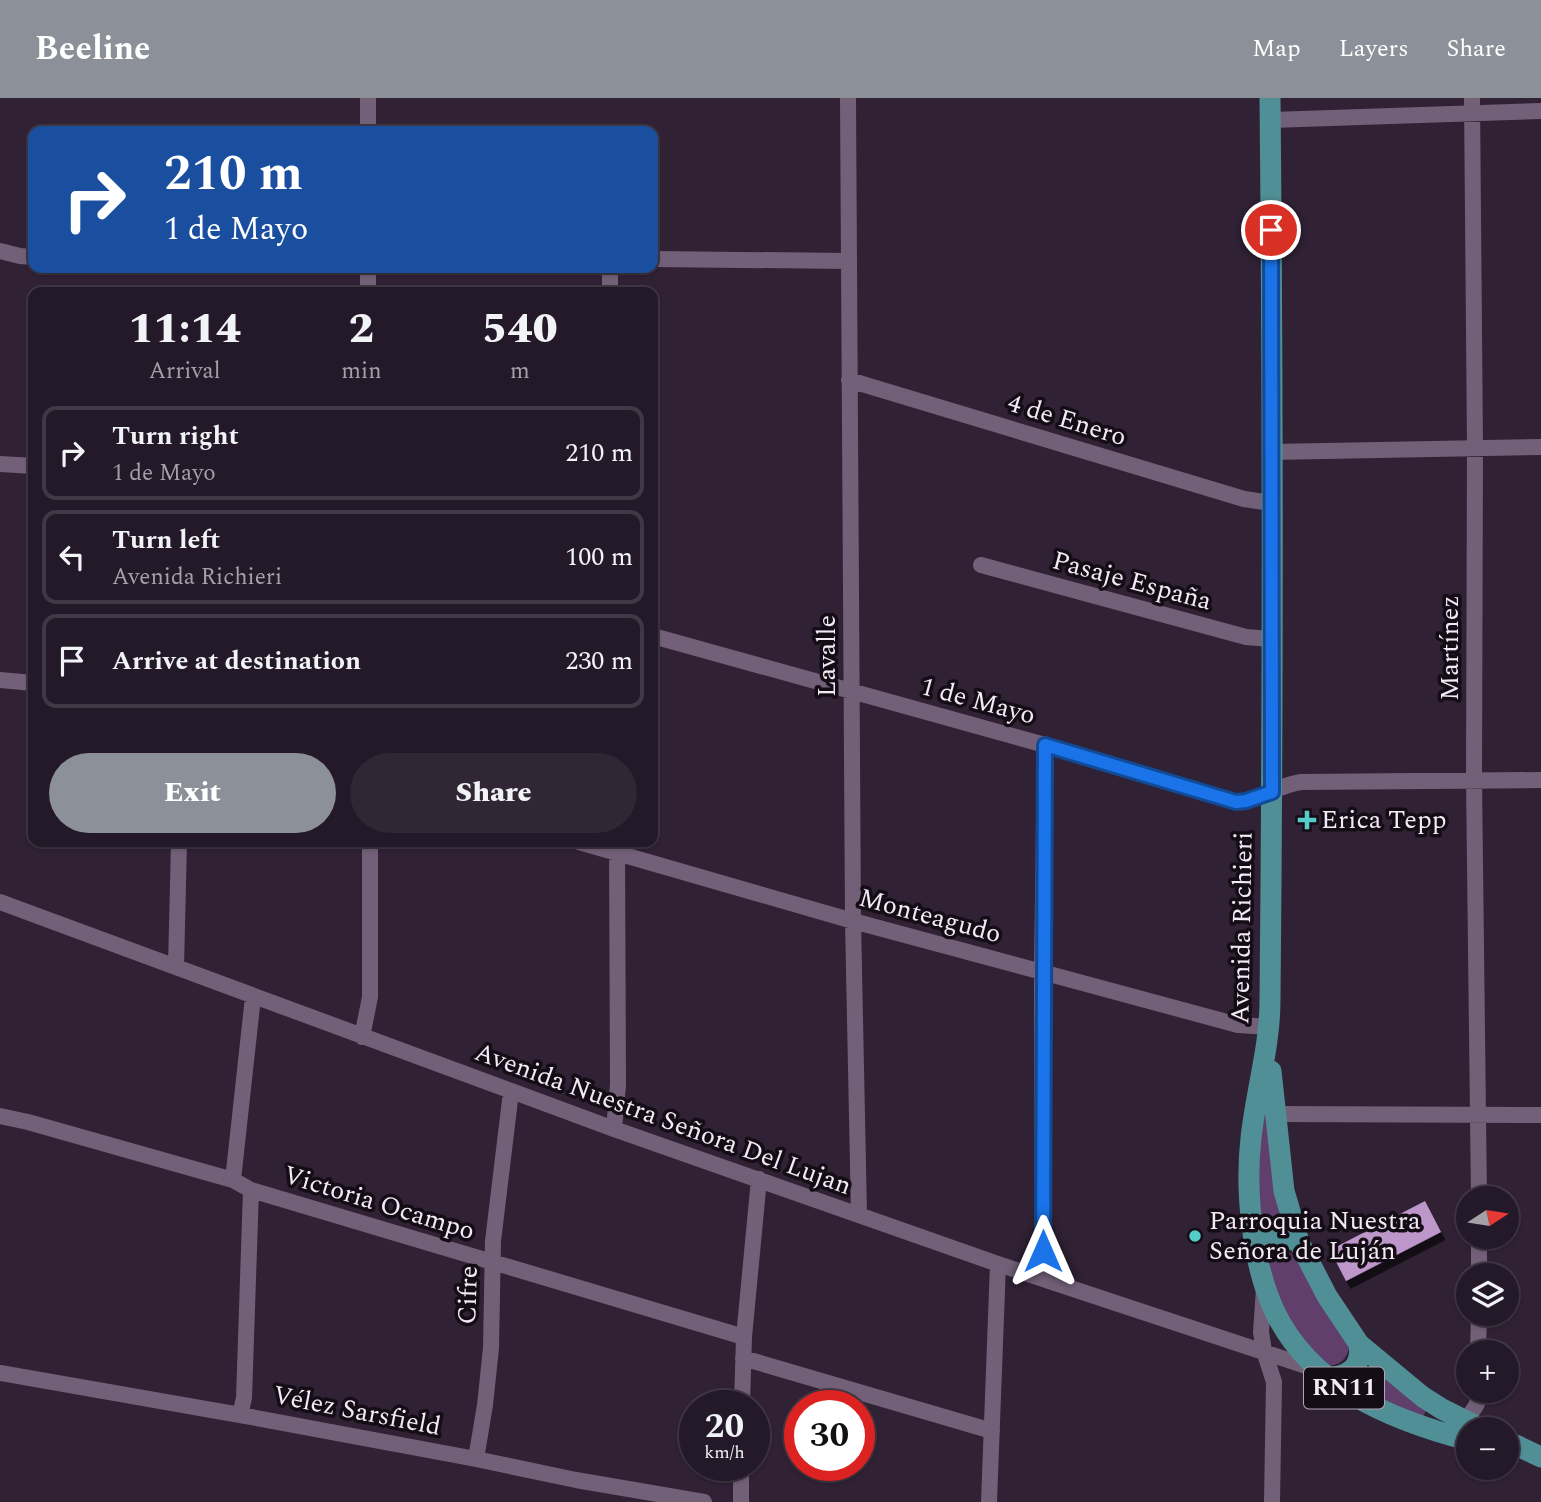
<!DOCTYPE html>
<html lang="en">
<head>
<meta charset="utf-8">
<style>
  :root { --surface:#241928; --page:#302634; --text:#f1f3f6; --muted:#a3a0a8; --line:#413845; --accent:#8c9099 }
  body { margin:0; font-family:Spectral,serif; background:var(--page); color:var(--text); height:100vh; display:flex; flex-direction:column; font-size:26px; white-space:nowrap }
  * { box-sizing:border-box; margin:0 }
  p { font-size:23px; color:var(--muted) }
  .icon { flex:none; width:38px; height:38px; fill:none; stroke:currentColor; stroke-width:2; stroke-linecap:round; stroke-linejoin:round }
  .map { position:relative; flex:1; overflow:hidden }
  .sheet { position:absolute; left:28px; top:189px; width:630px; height:560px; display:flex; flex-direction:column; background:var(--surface); border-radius:14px; box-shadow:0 2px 5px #0004,0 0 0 2px var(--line) }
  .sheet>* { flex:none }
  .guide { position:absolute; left:28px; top:28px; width:630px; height:147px; border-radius:14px; box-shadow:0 2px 5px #0004,0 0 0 2px var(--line); background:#1a4fa0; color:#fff; overflow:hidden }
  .needle { width:46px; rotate:78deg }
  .controls { position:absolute; left:1456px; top:1088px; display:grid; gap:14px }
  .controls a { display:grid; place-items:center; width:63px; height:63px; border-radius:50%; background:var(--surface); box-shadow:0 2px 5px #0004,0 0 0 2px var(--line); font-size:35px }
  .speed { position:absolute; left:679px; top:1292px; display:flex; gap:14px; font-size:35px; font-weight:700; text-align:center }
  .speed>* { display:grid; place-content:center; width:91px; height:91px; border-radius:50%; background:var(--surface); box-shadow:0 2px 5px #0004,0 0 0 2px var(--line); line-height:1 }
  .speed small { font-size:18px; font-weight:400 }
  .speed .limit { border:10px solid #d22; background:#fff; color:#111 }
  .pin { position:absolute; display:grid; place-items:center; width:60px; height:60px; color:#fff; margin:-30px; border:4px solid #fff; border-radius:50%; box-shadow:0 2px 7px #0007 }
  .me { position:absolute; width:77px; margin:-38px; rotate:0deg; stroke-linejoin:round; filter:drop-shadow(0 0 5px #0008) }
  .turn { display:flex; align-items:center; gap:24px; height:147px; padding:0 21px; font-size:32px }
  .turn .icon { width:91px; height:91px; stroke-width:2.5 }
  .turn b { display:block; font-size:49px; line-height:60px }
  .eta { display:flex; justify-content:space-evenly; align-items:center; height:119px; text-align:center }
  .eta b { font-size:42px; font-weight:800; line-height:49px }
  .cta { display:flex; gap:14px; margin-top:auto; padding:14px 21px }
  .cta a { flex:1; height:80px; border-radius:42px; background:var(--accent); color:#fff; font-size:28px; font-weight:800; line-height:80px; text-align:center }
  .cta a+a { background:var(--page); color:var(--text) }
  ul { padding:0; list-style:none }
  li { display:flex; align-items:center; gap:21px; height:94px; margin:0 14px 10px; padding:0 7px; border:4px solid var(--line); border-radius:14px }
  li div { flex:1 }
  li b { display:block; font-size:26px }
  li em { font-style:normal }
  header { display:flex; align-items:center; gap:42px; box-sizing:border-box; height:98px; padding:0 35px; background:var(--accent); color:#fff }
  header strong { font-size:33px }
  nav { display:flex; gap:38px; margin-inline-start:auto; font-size:24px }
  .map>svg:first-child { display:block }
  .green { fill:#613f6c }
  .building { fill:#bd96ca; filter:url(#shadow) }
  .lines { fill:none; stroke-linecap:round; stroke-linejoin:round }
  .minor { stroke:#726078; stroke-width:16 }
  .major { stroke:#508f95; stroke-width:21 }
  .route-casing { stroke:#114b97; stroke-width:18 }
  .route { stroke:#1a73e8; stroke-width:12 }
  .poi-dot { fill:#54cdc8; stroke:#140d16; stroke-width:2.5 }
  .labels { text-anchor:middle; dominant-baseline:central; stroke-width:7; stroke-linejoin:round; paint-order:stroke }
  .shield { fill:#140d16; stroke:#b1a7b4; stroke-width:2 }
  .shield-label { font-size:24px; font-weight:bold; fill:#f4e9f7 }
  .street-label { font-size:26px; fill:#f4e9f7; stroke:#140d16 }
  .poi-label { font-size:26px; fill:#f4e9f7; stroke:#140d16; text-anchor:start }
</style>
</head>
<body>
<header>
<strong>Beeline</strong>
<nav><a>Map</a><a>Layers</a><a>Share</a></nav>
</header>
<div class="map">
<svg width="1541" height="1404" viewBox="0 0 1541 1404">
  <defs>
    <filter id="shadow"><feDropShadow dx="4.5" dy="8" stdDeviation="0" flood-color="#0009"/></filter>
  </defs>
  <rect width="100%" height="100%" fill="#302135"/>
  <path class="green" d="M 1262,1013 L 1266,1014 L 1286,1131 L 1262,1138 L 1257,1101 Z
    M 1278,1155 L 1289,1155 L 1298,1160 L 1350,1248 C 1346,1260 1343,1266 1329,1268 C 1308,1251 1265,1197 1269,1169 C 1270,1163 1274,1159 1278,1155 Z
    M 1371,1265 L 1426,1310 L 1424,1318 L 1418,1319 L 1351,1286 L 1364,1277 Z"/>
  <path class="building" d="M 1425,1103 L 1441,1134 L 1346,1183 L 1330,1152 Z"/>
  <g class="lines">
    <path class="minor" d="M 848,0 L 853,823 L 859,1116
      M 1472,0 L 1475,349 L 1474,682 L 1479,1101
      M 1271,22 L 1541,13
      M 368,33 L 368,0
      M 0,153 L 20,158 L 33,159
      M 653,161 L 849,163
      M 368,170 L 368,194
      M 610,170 L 610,194
      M 849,282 L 1244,401 L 1271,405
      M 1271,354 L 1541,349
      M 0,366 L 33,368
      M 981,467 L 1246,539 L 1271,541
      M 653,538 L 1045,647 L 1236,704 C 1259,703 1278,687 1301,684 L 1541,682
      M 0,582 L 33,585
      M 579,744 L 853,823 L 1238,927 L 1270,929
      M 0,804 L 614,1031 L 998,1166 L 1315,1271
      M 176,869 L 179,744
      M 362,939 L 370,899 L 370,744
      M 1274,1016 L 1541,1017
      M 0,1018 L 28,1024 L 233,1082 L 251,1092 L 744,1239
      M 614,1031 L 618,987 L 617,747
      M 233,1082 L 253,899
      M 1479,1178 L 1479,1139
      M 1043,1180 L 1042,875 L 1045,647
      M 1264,1191 L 1261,1234 L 1264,1253 L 1274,1284 L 1272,1404
      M 1478,1255 L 1479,1216
      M 743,1260 L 992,1333
      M 0,1275 L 240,1317 L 476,1361 L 576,1382 L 704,1404
      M 742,1307 L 744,1239 L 759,1081
      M 240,1317 L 244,1300 L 251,1092
      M 1466,1323 L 1477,1306 L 1478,1293
      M 476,1361 L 485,1307 L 491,1250 L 493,1143 L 511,994
      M 741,1404 L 741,1367
      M 989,1404 L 998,1166"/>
    <path class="major" d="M 1270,0 C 1273,301 1273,601 1270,902 C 1270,949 1256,993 1251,1040 C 1245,1092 1252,1164 1274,1212 C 1310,1289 1391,1322 1468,1342
      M 1271,973 L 1284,1093 L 1299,1144 L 1327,1198 L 1359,1246 L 1423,1299 L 1442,1311 L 1484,1332
      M 1257,1153 C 1270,1138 1281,1137 1299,1144
      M 1326,1280 C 1347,1279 1363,1270 1359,1246
      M 1507,1343 L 1541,1359"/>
  </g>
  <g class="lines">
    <defs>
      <path id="route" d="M 1043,1153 L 1045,647 L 1236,704 L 1246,703 L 1272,694 L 1271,132"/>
    </defs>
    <use href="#route" class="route-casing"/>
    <use href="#route" class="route"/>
  </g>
  <g class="poi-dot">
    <path d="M1303.5 711.5h7v7h7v7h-7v7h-7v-7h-7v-7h7z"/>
    <circle cx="1195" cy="1138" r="7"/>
  </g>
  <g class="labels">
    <rect class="shield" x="1304" y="1269.5" width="80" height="41" rx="5"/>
    <g class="shield-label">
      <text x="1344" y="1290">RN11</text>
    </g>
    <g class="street-label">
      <text transform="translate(1067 322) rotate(17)">4 de Enero</text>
      <text transform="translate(1132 483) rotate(15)">Pasaje España</text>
      <text transform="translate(1450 550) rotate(-90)">Martínez</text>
      <text transform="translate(827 558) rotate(-90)">Lavalle</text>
      <text transform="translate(978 603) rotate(15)">1 de Mayo</text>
      <text transform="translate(930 818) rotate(15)">Monteagudo</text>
      <text transform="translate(1242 830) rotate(-89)">Avenida Richieri</text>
      <text transform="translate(663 1021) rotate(20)">Avenida Nuestra Señora Del Lujan</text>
      <text transform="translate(379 1105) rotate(17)">Victoria Ocampo</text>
      <text transform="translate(468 1197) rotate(-88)">Cifre</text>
      <text transform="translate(357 1313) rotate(11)">Vélez Sarsfield</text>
    </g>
    <g class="poi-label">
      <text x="1321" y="722">Erica Tepp</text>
      <text x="1209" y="1123">Parroquia Nuestra<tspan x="1209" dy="30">Señora de Luján</tspan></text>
    </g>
  </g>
</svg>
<div class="controls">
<a><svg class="needle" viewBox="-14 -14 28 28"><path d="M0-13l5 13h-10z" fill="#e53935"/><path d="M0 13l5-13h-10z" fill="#a3a0a8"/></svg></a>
<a><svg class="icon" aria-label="layers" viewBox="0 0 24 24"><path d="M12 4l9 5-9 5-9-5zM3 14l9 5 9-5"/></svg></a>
<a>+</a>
<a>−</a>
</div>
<div class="speed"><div>20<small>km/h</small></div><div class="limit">30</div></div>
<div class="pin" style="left:1271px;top:132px;background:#d93025"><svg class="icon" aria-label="arrive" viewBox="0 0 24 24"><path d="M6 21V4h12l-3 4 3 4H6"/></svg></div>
<svg class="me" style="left:1043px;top:1153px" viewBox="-20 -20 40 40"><path d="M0-17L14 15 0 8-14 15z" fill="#1a73e8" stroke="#fff" stroke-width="4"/></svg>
<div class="guide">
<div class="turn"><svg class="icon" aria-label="right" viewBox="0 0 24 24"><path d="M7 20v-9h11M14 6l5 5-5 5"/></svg><div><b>210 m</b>1 de Mayo</div></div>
</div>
<section class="sheet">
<div class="eta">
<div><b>11:14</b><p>Arrival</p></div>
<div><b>2</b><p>min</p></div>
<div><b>540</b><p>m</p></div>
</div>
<ul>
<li><svg class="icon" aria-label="right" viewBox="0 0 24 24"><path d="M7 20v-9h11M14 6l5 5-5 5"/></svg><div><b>Turn right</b><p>1 de Mayo</p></div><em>210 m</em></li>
<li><svg class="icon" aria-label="left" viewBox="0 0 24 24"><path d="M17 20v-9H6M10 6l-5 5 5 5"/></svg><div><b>Turn left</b><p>Avenida Richieri</p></div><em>100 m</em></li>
<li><svg class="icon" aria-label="arrive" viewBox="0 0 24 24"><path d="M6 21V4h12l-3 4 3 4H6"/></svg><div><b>Arrive at destination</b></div><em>230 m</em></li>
</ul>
<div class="cta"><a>Exit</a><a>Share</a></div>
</section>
</div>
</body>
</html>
